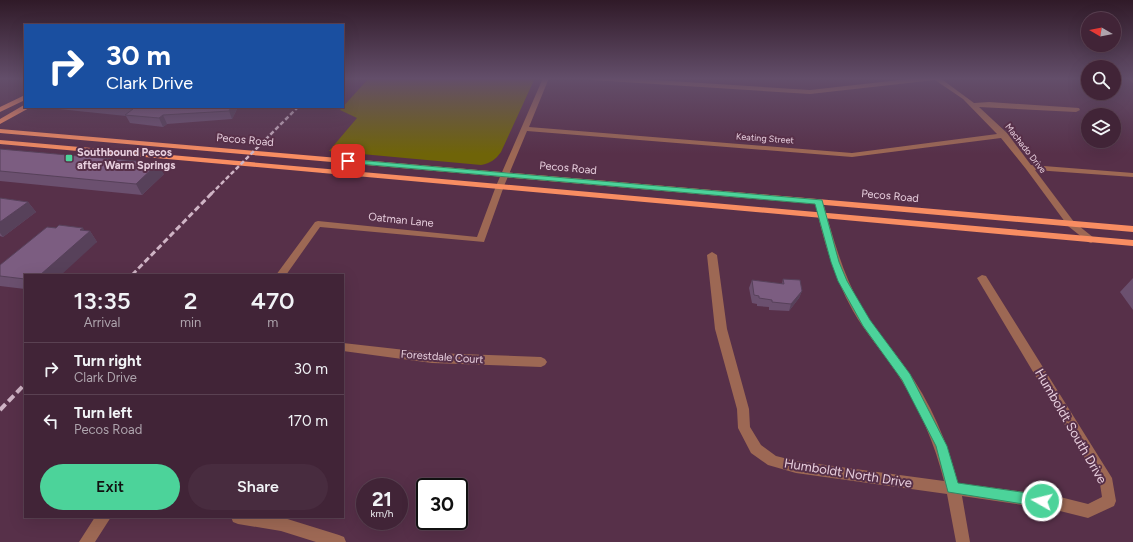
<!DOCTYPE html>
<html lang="en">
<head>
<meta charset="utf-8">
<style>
  :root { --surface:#412437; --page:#482c3f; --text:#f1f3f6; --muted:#aea4ad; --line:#5a4152; --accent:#4cd39a }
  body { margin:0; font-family:Figtree,sans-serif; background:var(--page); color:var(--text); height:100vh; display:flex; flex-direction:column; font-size:15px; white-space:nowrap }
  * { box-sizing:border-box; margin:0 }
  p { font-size:13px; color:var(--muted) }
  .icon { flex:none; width:22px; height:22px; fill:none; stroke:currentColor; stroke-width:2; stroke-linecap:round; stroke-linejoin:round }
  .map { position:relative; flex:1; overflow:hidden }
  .panel { position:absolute; left:24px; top:274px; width:320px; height:244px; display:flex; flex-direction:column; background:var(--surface); border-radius:0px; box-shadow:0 4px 16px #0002,0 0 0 1px var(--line) }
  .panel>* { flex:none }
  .hud { position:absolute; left:24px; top:24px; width:320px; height:84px; border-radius:0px; box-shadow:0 4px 16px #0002,0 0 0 1px var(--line); background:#1a4fa0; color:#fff; overflow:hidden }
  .needle { width:26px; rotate:279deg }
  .controls { position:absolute; left:1081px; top:12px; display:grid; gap:8px }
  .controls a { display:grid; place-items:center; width:40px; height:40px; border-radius:50%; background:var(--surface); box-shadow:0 4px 16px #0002,0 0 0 1px var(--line); font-size:20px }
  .speed { position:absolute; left:356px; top:478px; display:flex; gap:8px; font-size:20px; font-weight:700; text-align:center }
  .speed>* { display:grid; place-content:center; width:52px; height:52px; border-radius:50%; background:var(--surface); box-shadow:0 4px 16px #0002,0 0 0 1px var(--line); line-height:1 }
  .speed small { font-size:10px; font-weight:400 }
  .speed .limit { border:2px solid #111; border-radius:6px; background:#fff; color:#111 }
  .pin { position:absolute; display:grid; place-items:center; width:34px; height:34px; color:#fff; margin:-17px; border-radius:8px; box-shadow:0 2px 6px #0006 }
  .me { position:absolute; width:44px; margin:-22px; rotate:278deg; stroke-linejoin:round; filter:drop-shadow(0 0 3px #0008) }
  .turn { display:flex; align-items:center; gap:14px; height:84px; padding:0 16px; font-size:18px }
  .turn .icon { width:52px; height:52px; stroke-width:2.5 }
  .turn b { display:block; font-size:28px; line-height:34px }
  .eta { display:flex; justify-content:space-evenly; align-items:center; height:68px; text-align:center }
  .eta b { font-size:24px; font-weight:600; line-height:28px }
  .primary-button { display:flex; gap:8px; margin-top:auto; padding:8px 16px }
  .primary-button a { flex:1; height:46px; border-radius:24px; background:var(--accent); color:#111; font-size:16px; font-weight:600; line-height:46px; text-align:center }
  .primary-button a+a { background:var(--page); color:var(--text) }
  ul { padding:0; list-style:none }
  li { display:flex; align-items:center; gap:12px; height:52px; padding:0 16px; border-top:1px solid var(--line) }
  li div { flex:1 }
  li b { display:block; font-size:15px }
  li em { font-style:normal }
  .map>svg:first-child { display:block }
  .green { fill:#6f6408 }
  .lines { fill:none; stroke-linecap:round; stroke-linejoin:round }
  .minor { fill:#9d6854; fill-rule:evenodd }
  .major { fill:#f88d62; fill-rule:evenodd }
  .rail-far2 { stroke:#cfb4c5; stroke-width:2.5; stroke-dasharray:4.5 2.5; stroke-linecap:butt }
  .rail-far1 { stroke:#cfb4c5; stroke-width:3; stroke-dasharray:6 3; stroke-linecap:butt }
  .rail { stroke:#cfb4c5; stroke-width:4; stroke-dasharray:8 4; stroke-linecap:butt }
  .wall { fill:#6b506f }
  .shaded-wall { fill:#57415a }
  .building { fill:#7c5d81; stroke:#57415a }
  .route { fill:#4cd39a; stroke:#318964 }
  .poi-dot { fill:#4cd39a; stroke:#573049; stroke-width:1.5 }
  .labels { text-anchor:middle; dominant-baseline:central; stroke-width:4; stroke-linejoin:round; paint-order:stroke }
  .far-street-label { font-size:9px; fill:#e8cfde; stroke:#573049 }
  .street-label { font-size:11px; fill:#e8cfde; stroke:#573049 }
  .poi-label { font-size:11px; font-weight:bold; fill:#e8cfde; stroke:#573049; text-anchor:start }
  .near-street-label { font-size:13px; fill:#e8cfde; stroke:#573049 }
</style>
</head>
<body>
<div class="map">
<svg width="1133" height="542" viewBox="0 0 1133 542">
  <rect width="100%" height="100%" fill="#573049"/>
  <path class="green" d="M 369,78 L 535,78 L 501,152 C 495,160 491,163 481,165 L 329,151 L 357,118 L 340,110 Z"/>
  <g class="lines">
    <path class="minor" d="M 543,78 L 549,78 L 529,127 L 852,153 L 997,134 L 963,99 L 935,80 L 810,94 L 592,80 L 589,78 L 624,78 L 810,90 L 917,78 L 940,78 L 974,103 L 989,102 L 1079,108 L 1080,110 L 1076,112 L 979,107 L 1007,133 L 1031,165 L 1133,173 L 1133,177 L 1035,170 L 1074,222 L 1094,238 L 1096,240 L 1091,243 L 1088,242 L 1068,226 L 1026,169 L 1001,138 L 852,157 L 527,131 L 504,186 L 484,242 L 320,227 L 286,275 L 276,275 L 315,222 L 318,221 L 477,237 L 496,186 Z
      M 1127,78 L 1133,78 L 1133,83 Z
      M 819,199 L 823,202 C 833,238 843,275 862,308 C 875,329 891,347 905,367 C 930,401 948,443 958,483 L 1056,496 L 1088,504 L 1102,497 L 1100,484 L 977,278 L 982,275 L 986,276 L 1112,478 L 1116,501 L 1114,506 L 1088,518 L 1056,510 L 962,496 L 970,542 L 956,542 L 947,494 L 796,473 L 768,465 L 751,453 L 738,428 L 737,409 L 715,329 L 707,255 L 712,252 L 717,255 L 727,329 L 749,409 L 750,427 L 761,445 L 776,456 L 796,461 L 944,481 C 935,444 919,407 898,375 C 884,353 866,334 853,311 C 834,277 823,240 815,202 Z
      M 343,343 L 432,353 L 541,357 L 545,359 L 547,362 L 545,365 L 541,367 L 432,363 L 343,351 Z
      M 95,517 L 111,517 L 95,542 L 79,542 Z
      M 231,517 L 281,517 L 339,535 L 344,537 L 346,542 L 316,542 L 281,531 L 238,524 L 233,522 Z"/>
    <path class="major" d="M 25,95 L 25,100 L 0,112 L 0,107 Z
      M 24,105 L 25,107 L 31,107 L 0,124 L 0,119 Z
      M 0,129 L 1133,226 L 1133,232 L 0,133 Z
      M 0,140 L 1133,240 L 1133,246 L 0,144 Z"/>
    <path class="rail-far2" d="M 211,194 L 298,107"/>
    <path class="rail-far1" d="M 132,275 L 212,193"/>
    <path class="rail" d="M 0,410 L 25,384"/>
  </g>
  <path class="wall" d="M 49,107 L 238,107 L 232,119 L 167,124 L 163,127 L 130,123 L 126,116 L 49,108 Z
    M 0,149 L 164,174 L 142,195 L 0,181 Z
    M 0,198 L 28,202 L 36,212 L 3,237 L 0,236 Z
    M 85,231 L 90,231 L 97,242 L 25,275 L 25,289 L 0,286 L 0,265 Z
    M 1133,278 L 1133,310 L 1120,292 Z
    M 783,279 L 802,291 L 799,298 L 789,311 L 769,310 L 769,307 L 757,306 L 757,304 L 752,303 L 749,288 L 752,280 L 782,284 Z"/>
  <path class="shaded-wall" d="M 231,107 L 238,107 L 232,119 L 229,111 Z
    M 163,115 L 167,124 L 163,127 L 159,118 Z
    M 158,163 L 164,174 L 142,195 L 136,184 Z
    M 28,202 L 36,212 L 3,237 L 0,233 L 0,222 Z
    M 83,228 L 87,234 L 90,231 L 97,242 L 61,275 L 40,275 Z
    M 802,291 L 799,298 L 789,311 L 791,304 Z"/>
  <path class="building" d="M 114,107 L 231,107 L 229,111 L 163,115 L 159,118 L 125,115 L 133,109 Z
    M 0,149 L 158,163 L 136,184 L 0,171 Z
    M 0,198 L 28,202 L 0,222 Z
    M 59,225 L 83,228 L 80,230 L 90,231 L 40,275 L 25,275 L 25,279 L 0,276 L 0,265 L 47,227 L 56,228 Z
    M 783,279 L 800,280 L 802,291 L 791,304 L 772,302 L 772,300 L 759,298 L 759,296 L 754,295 L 752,280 L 784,284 Z"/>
  <linearGradient id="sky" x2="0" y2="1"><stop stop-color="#301a28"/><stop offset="0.51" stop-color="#634e6a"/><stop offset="1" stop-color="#634e6a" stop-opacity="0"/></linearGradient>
  <rect width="1133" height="154" fill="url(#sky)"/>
  <path class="route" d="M 345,159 L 822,200 L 839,262 L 847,281 L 870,320 L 910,374 L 947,446 L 958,483 L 1042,495 L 1047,497 L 1049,501 L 1047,505 L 1042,507 L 948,492 L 936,446 L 902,380 L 863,326 L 838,281 L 831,262 L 815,204 L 348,163 L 344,161 Z"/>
  <rect class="poi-dot" x="65" y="154" width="8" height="8" rx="2"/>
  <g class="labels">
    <g class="far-street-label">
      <text transform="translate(765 138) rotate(4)">Keating Street</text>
      <text transform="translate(1026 148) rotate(52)">Machado Drive</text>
    </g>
    <g class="street-label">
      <text transform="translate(245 140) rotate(5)">Pecos Road</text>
      <text transform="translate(568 168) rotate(5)">Pecos Road</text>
      <text transform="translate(890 196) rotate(5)">Pecos Road</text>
      <text transform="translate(401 220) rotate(6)">Oatman Lane</text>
      <text transform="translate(442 357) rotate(4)">Forestdale Court</text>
    </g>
    <g class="poi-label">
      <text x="77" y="152">Southbound Pecos<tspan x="77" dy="13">after Warm Springs</tspan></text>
    </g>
    <g class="near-street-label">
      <text transform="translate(1071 426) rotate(60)">Humboldt South Drive</text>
      <text transform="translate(848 473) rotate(9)">Humboldt North Drive</text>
    </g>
  </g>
</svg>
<div class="controls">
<a><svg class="needle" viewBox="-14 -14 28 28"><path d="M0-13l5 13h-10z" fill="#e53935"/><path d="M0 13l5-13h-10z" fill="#aea4ad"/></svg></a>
<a><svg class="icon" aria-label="search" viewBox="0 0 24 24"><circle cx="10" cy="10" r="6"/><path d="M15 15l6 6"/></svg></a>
<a><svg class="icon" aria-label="layers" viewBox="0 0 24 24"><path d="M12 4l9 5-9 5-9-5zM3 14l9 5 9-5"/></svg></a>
</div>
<div class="speed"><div>21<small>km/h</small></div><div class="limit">30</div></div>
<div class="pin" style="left:348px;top:161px;background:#d93025"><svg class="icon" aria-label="arrive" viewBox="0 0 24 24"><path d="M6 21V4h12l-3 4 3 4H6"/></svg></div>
<svg class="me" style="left:1042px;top:501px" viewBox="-20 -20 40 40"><circle r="17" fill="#4cd39a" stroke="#fff" stroke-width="3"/><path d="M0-11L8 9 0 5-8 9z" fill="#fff"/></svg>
<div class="hud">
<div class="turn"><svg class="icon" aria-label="right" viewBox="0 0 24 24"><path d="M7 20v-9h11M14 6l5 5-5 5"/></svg><div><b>30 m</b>Clark Drive</div></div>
</div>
<section class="panel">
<div class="eta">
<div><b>13:35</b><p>Arrival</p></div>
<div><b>2</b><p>min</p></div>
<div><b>470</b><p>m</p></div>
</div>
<ul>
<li><svg class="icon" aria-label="right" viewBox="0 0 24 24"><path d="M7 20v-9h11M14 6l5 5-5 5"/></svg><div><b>Turn right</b><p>Clark Drive</p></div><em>30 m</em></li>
<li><svg class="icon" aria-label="left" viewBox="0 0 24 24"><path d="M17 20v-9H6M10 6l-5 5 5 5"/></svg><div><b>Turn left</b><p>Pecos Road</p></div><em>170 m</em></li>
</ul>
<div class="primary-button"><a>Exit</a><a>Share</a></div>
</section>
</div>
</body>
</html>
